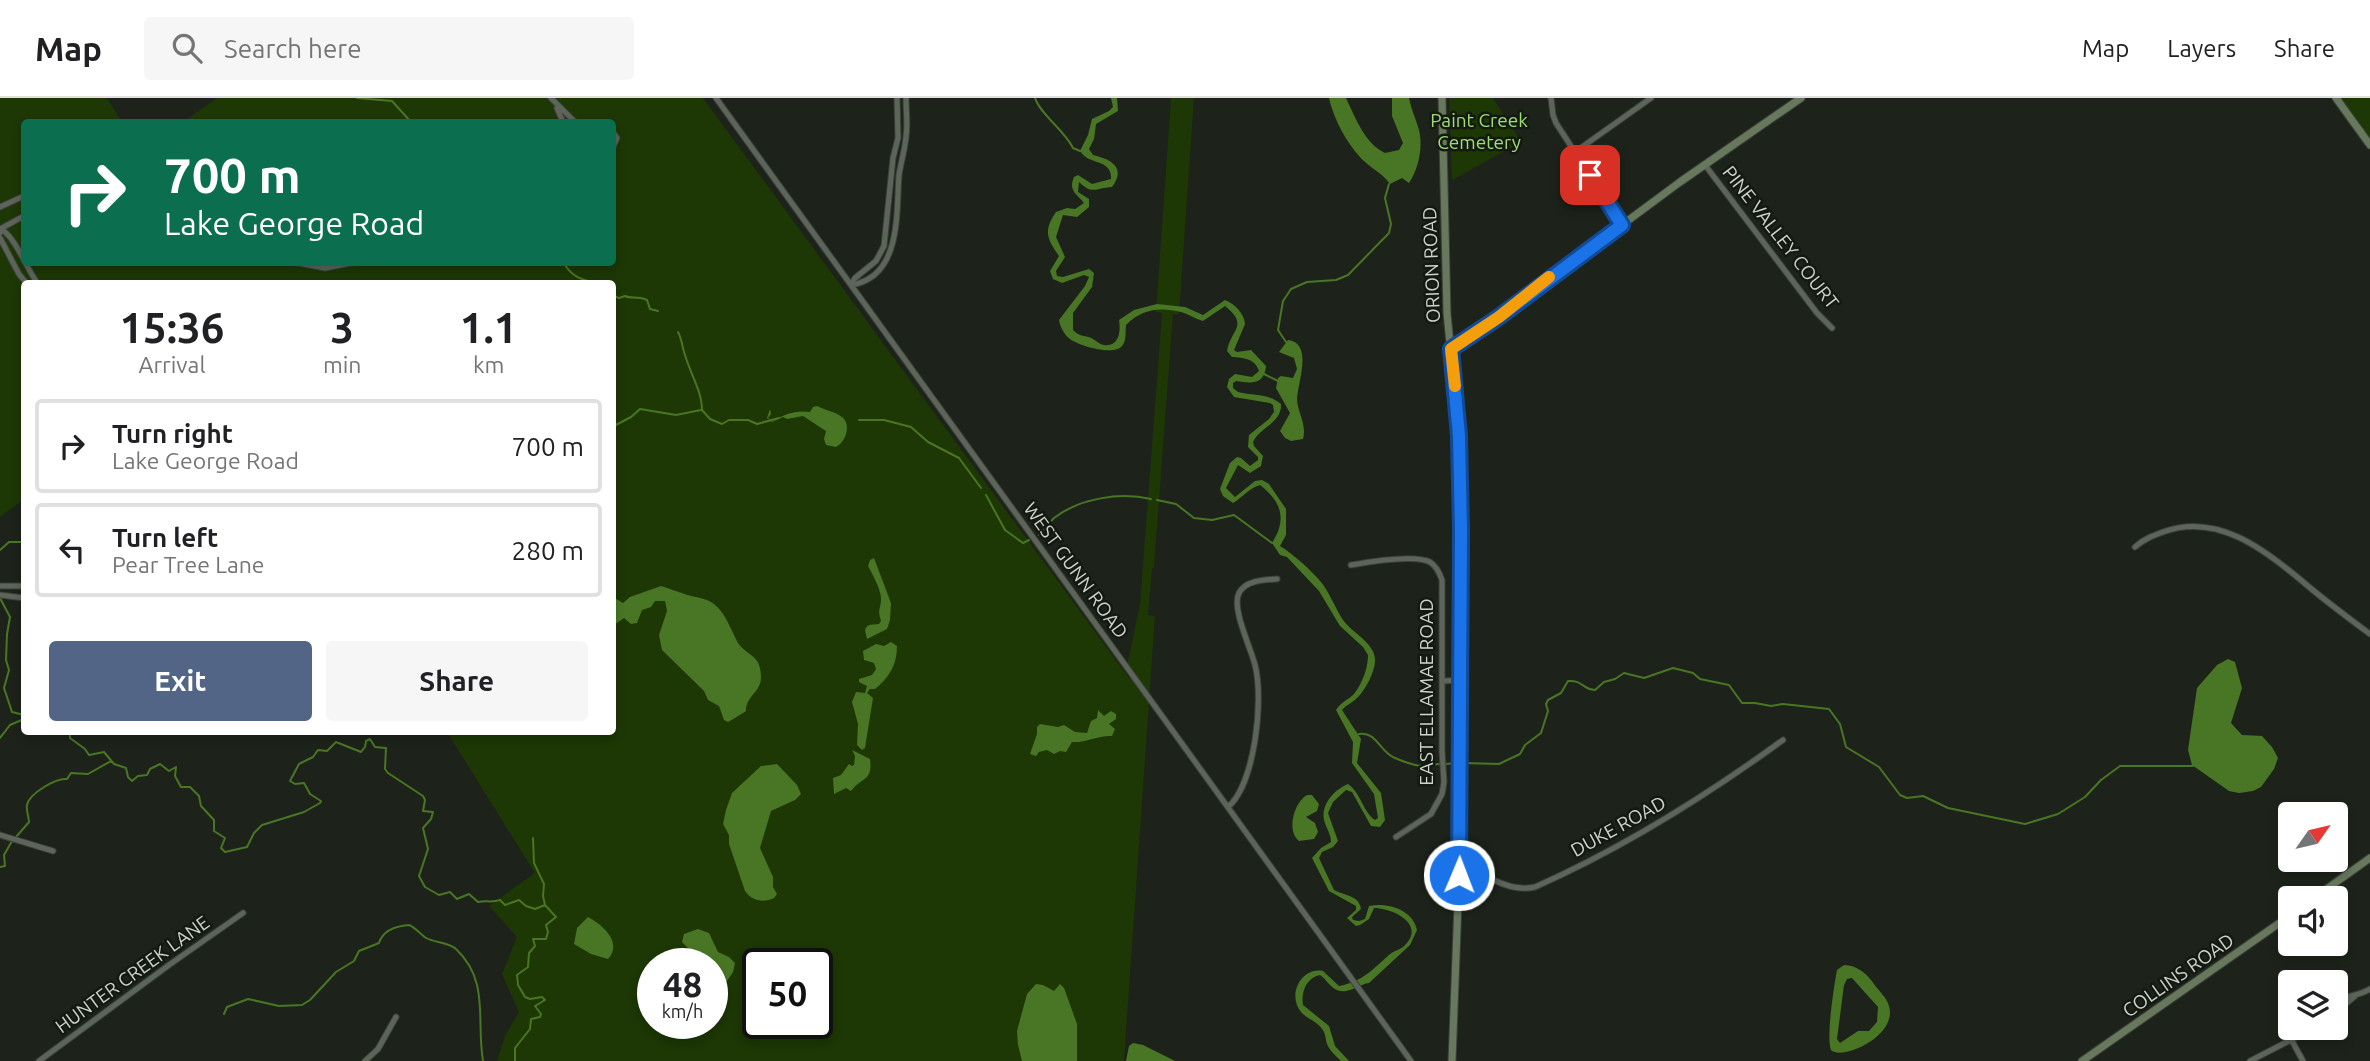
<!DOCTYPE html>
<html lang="en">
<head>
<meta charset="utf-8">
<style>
  :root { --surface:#fff; --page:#f6f6f6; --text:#202124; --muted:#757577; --line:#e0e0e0; --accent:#526586 }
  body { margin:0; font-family:Ubuntu,sans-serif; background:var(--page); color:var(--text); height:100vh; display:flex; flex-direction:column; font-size:26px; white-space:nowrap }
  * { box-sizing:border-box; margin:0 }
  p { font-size:23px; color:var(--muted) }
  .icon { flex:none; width:38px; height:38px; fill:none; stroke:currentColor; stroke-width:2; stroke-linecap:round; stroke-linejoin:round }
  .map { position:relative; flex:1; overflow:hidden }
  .details { position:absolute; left:21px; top:182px; width:595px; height:455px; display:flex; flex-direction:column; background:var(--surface); border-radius:7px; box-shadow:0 4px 10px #0003 }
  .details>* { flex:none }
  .banner { position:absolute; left:21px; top:21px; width:595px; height:147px; border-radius:7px; box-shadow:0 4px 10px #0003; background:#0b6e4f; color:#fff; overflow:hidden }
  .needle { width:46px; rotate:56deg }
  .fabs { position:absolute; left:2278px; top:704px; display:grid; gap:14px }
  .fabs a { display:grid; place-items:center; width:70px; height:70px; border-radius:7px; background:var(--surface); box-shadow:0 4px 10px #0003; font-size:35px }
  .speed { position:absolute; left:637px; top:850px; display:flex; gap:14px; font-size:35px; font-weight:700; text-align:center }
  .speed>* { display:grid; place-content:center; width:91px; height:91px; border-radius:50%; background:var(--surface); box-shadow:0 4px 10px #0003; line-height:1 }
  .speed small { font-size:18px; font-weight:400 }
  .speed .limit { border:4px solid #111; border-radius:10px; background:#fff; color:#111 }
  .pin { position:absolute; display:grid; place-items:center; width:60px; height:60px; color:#fff; margin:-30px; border-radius:14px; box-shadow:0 4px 10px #0006 }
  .me { position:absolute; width:77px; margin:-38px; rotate:1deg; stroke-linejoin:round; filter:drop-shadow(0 0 5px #0008) }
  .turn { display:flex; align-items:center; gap:24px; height:147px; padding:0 28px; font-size:32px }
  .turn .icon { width:91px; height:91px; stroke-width:2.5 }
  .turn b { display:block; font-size:49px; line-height:60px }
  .eta { display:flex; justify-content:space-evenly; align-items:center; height:119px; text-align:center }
  .eta b { font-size:42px; font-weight:700; line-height:49px }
  .primary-button { display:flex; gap:14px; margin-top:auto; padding:14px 28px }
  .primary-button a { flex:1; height:80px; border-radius:7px; background:var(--accent); color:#fff; font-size:28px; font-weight:700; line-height:80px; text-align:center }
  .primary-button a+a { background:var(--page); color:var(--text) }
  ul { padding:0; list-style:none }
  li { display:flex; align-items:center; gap:21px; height:94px; margin:0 14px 10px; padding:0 14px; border:4px solid var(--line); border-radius:7px }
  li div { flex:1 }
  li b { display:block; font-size:26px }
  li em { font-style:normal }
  header { display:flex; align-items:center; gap:42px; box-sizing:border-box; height:98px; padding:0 35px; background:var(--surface); border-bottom:2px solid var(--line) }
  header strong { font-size:33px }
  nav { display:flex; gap:38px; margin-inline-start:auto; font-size:24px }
  .search { width:490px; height:63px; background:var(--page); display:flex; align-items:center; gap:18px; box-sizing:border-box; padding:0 24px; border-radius:7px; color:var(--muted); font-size:26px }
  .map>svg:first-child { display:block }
  .green { fill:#1d3705; fill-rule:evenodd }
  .water { fill:#497624; fill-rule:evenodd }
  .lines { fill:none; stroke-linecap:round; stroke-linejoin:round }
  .stream { stroke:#497624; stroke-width:2 }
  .street-casing { stroke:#3b4039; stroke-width:7 }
  .secondary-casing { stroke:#3b4039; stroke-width:9 }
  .street { stroke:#5d6459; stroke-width:5 }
  .secondary { stroke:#67785c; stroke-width:7 }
  .route-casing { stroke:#114b97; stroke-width:18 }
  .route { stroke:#1a73e8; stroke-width:12 }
  .slow { stroke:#f59e0b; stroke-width:12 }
  .labels { text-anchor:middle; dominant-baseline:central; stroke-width:5; stroke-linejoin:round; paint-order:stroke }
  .park-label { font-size:19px; fill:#9ddd72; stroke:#141a11 }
  .street-label { font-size:19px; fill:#cfd3cd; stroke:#141a11 }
</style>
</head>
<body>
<header>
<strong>Map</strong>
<div class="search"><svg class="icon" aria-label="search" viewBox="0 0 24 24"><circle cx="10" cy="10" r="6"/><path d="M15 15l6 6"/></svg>Search here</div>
<nav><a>Map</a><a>Layers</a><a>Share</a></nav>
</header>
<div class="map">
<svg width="2370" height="963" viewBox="0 0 2370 963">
  <rect width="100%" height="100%" fill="#1d231a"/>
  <path class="green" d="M 0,0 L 107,0 L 122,24 L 24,24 L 24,164 L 612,164 L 612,24 L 183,24 L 217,0 L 703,0 L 1129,580 L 1130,572 L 1127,568 L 1140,506 L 1162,215 L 1156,214 L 1171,0 L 1194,0 L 1179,216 L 1173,216 L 1154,469 L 1152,471 L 1148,517 L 1155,518 L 1124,963 L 497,963 L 505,938 L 519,914 L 502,876 L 517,839 L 489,808 L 535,775 L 447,634 L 612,634 L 612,186 L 24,186 L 24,401 L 0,419 ZM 653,866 L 712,866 L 712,926 L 653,926 ZM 758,866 L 817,866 L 817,926 L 758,926 Z
    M 1449,0 L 1493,0 L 1521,44 L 1452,82 Z
    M 2338,0 L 2370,0 L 2370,44 Z"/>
  <path class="water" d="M 1111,0 L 1117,0 L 1118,13 L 1096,26 L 1094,41 L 1089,51 L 1093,57 C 1110,61 1127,69 1112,89 C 1096,90 1092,97 1079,84 L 1078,94 L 1089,101 L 1089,109 L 1077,119 L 1063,117 L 1056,139 L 1065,159 L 1056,173 L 1057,178 L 1063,179 L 1089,171 L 1094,175 L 1092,189 L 1073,215 L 1073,232 C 1079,238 1081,237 1088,239 C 1094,240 1098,246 1104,247 C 1119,249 1121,233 1119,222 L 1134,212 L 1157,206 L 1185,209 L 1203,217 L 1225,202 C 1235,206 1244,215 1245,226 L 1234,252 L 1237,254 L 1251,252 L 1266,268 C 1264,288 1250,285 1236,283 L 1233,285 L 1233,290 L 1238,294 C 1254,298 1267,295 1281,306 C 1282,325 1260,329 1253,344 L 1254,348 L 1263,358 L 1261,368 L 1250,375 L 1238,367 L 1226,390 L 1235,399 L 1255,383 L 1262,382 L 1269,386 L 1286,411 L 1286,437 L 1280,448 C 1294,457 1310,471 1321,484 C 1330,495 1335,510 1343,522 C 1352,535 1377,546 1375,564 C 1374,575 1366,590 1359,598 C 1354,604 1346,607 1342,612 L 1361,641 L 1357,665 L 1381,695 L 1385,722 L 1380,729 L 1371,728 L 1352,694 L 1346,692 L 1333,704 L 1328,715 L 1338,743 L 1333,749 L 1322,754 L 1319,760 L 1334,792 C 1345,798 1359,797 1361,811 L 1352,819 L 1353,822 L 1359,823 L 1365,821 L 1369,808 C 1388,804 1413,812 1417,832 L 1410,847 L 1369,885 C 1359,886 1348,897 1337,892 C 1330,889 1326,881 1320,877 C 1306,880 1301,894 1303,907 L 1329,928 L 1335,948 L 1349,963 L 1341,963 C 1336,958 1330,953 1327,946 C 1325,940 1326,936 1322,931 C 1317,923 1307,921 1301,914 C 1287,897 1301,869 1323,873 L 1339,888 C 1362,884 1373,871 1389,857 C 1393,853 1399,852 1403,849 C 1428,827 1393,810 1374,810 L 1369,821 L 1360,827 L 1356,828 L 1347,820 L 1356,812 L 1356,808 L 1329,793 L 1312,760 L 1321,750 L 1331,744 C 1331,736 1326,730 1324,722 C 1321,706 1334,692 1348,686 C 1361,695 1363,714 1375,722 L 1378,720 L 1374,696 L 1352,665 L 1353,644 L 1336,612 C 1341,604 1348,602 1354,596 C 1362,586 1368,570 1368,557 L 1363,549 L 1340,528 L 1319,493 L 1287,459 L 1280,457 L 1272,445 C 1287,422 1282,404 1260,387 C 1249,390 1243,399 1233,405 L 1223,398 L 1220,391 L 1230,365 L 1237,359 L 1241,360 L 1250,368 L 1258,362 L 1258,359 L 1248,349 L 1249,337 L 1269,321 L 1274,314 L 1273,307 L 1270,305 L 1234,299 L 1227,289 L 1229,281 L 1235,276 L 1252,279 L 1259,273 C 1255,260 1243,260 1232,259 L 1227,253 C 1230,232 1250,228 1225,208 L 1203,223 C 1195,221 1189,216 1181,214 C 1160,209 1142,211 1126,227 C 1125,234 1127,242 1122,248 C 1114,258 1079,248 1070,241 C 1064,237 1060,228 1059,222 L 1085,188 L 1089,179 L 1084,177 L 1062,185 L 1053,181 L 1050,173 L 1059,158 C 1047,141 1043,133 1056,114 L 1067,110 L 1075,111 L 1084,105 C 1077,96 1068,93 1074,79 L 1078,77 L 1092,86 L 1111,81 C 1112,60 1089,68 1080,53 L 1088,37 L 1092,21 L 1109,13 L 1113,9 Z
    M 1329,0 L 1346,0 C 1355,19 1365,46 1385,55 L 1399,52 L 1403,45 L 1392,18 L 1392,0 L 1409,0 C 1411,11 1416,21 1419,32 C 1423,49 1419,70 1409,85 L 1402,80 L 1390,86 C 1382,75 1375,73 1365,64 C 1348,48 1334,22 1329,0 Z
    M 1288,242 C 1314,245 1297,286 1297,302 C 1298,315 1307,327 1303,341 L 1291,343 L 1285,340 L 1280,333 L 1290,315 L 1276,290 L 1278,280 L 1281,278 L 1293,280 L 1297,271 L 1294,260 L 1279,254 Z
    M 817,308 C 830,315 852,315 846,336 C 844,342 841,346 836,349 L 826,347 L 824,341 L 826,333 L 803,318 L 787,321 L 783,319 L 772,324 L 767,320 L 770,311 L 771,316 L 768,320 L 773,323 C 785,316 796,312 810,314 L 813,309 Z
    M 874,460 L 891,505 L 890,522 L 887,531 L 867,541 L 865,532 C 867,525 873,527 879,526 L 881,523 C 877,511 881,511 881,500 C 880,490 873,477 868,468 L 870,462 Z
    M 661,488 C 669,490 674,493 682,495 C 696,501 709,498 720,512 C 728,522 732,534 738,545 C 748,559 761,556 761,580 C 761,594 745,599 746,613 C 745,614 730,623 728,624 L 724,622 L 719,608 L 708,602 L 704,593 L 662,552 L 659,537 L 667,513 L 665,503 L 655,503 L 651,509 L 642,512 L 637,525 L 631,526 L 624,520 L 614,527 L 615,533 L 613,539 L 613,499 L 623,505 L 630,499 Z
    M 891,544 L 897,548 C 897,566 890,579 875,591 L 870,591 L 867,595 L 873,600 L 865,650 L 862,652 L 857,647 L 858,626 L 852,604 L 856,594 L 865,595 L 867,588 L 859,584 L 859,581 L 872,577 L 876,571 L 874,565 L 864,562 L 863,553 L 876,546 L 884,548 Z
    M 2228,561 L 2235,564 L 2242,590 L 2231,625 L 2242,637 L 2262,638 L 2272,649 L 2278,660 L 2274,671 L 2261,689 L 2253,693 L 2239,695 L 2229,693 L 2192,667 L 2188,652 L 2197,590 L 2217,567 Z
    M 1098,612 L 1104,618 L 1111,613 L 1116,616 L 1116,621 L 1109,626 L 1115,631 L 1112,638 C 1099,637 1085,645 1072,644 L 1066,654 L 1060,653 L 1054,656 L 1047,652 L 1039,654 L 1036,658 L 1030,656 L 1037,636 L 1037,629 L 1040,626 L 1058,629 L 1064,627 L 1075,634 L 1087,635 L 1091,623 L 1097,620 Z
    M 852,652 L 870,661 C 873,684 861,679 851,693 L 846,690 L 834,696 L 833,680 L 841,677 L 849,666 L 852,668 L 854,667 L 855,658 Z
    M 777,666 L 797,687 L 801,696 L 795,702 L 771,713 L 760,750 L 773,779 L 773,789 L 777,796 L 774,800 C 763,805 752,803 745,793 L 729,746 L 729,737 L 723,726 L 726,712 L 732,695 L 761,668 Z
    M 1307,697 L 1312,697 L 1319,706 L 1317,713 L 1306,719 L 1315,725 L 1318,734 L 1314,741 L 1299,743 C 1286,733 1294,704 1307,697 Z
    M 588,819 C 603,827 623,845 608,861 L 591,856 L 574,846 L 577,830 Z
    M 698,831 L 709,835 L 718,854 L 729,859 L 735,865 L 733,874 L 719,895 L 712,896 L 712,866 L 699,866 L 697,859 L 682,844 L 684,836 Z
    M 1844,867 C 1857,867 1867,876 1874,886 C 1879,893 1887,900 1889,908 C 1898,938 1842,963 1831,952 C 1826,939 1834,888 1837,872 ZM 1852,880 L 1878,909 L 1877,924 L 1869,933 L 1858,933 L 1840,945 L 1837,941 L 1844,887 L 1847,881 Z
    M 1036,886 L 1043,887 L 1054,893 L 1060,886 L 1064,890 L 1077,926 L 1077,963 L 1022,963 L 1018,947 L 1017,933 L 1027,896 Z
    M 1133,945 L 1143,947 L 1175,963 L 1126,963 L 1129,948 Z"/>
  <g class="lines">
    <path class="stream" d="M 357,0 L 392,3 L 411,24
      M 1035,0 C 1040,16 1065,33 1073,50 L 1080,53
      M 563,164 C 573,181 583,182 601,186
      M 612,197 L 619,200 L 625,198 C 631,201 639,198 647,202 L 650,211 L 658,213
      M 678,234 C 682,241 682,249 685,257 C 690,275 702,293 702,312 L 710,321 L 722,326 L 729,322 L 748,322 L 757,326 L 779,320
      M 1286,244 L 1278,232 L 1283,203 L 1291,191 L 1307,184 L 1336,182 L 1348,177 L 1389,135 L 1391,126 L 1385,100 L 1389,86
      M 1264,276 L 1278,283
      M 859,322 L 884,322 L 911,329 L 928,344 L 959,360 L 981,390
      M 612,329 L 631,319 L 640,311 L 676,317 L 701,312
      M 986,397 L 1005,432 L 1023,445 L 1029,442
      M 1157,402 L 1176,406 L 1194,420 L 1212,422 L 1234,417 L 1272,445
      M 1039,437 C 1044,431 1049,425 1054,420 C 1080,400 1120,394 1151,401
      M 0,452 L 9,444 L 24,444
      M 0,500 L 10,519 L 7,536 L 6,562 L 9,572 L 4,590 L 12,614 L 24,617
      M 70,634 L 70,640 L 85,651 L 89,657 L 104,654 L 114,666 L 126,670 L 128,679 L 132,683 L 138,678 L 147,677 L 150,671 L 160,666 L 169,673 L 176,669 L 175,678 L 181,689 L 190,689 L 199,698 L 201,708 L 214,722 L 214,733 L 225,740 L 221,750 L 225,754 L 247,749 L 254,735 L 262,727 L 304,714 L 320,705 L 321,703 L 310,696 L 304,685 L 295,686 L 290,683 L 299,666 L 313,659 L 318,652 L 327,653 L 336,644 L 361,654 L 365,649 L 366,643 L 370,641 L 375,649 L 386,650 L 385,671 L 388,675 L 423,698 L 425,702 L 423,713 L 433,714 L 431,721 L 423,730 L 428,751 L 419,778 L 425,789 L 439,797 L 450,794 L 457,801 L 469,796 L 478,804 C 486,802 492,805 500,802 L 505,807 L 519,802 L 526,808 L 535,811 L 545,807
      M 1359,636 C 1377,633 1380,655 1395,660 C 1402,663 1415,668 1423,668 C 1428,668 1434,666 1440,666
      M 0,640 L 10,627 L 24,621
      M 1463,665 L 1499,666 L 1520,656 L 1525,647 L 1541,635 L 1548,613 L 1546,606 L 1548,602 L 1561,595 L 1568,583 C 1583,582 1583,592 1595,592 L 1604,584 L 1615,581 L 1624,575 L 1644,580 L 1673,570 L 1693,575 L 1700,581 L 1729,587 L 1742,605 L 1755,605 L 1771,608 L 1783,606 L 1829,611 L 1840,626 L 1846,649 L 1879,669 L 1900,697 L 1907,700 L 1923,698 L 1948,710 L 2025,726 L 2058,716 L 2085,699 L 2101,682 L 2120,668 L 2193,668
      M 1445,666 L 1457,665
      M 16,739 L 29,724 C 29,719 26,713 27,707 C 29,696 55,680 67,681 L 71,675 L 88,676 L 111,663
      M 0,769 L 5,768 L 4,757 L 12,743
      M 224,916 L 227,909 L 248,901 L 279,908 L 302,907 L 310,902 L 336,874 L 354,863 L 359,853 L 379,845 C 383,832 396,828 409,827 C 416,830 420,836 426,840 C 435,845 449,844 456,851 C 490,883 476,922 483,963
      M 515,963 L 515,950 L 530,931 L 531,921 L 540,919 L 541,916 L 535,908 L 545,902 L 542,899 L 530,901 L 525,899 L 518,887 L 517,877 L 528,869 L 529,855 L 535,848 L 533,841 L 546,841 L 548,834 L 546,827 L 556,819 L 545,807 L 543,798 L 544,786 L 534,765 L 533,740"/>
    <defs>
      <path id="street" d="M 551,0 L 575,24
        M 716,0 L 1411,963
        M 1551,0 L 1553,17 L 1556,25 L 1622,127
        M 557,10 L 563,24
        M 612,33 L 617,40 L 612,51
        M 1575,54 L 1651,0
        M 1705,67 L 1817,215 L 1832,230
        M 0,109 L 24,98
        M 0,131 L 24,118
        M 0,135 L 1,131 C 16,140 26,170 38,186
        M 0,140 L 19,176 L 27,186
        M 293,164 L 325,170 L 356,164
        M 851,187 C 902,179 896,115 899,77 C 901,64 905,51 906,39 C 908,26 906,13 906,0
        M 851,187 L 855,180 L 876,163 L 884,148 L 893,60 L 898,40 L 897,0
        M 2135,449 C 2144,441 2152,438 2163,434 C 2216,414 2264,451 2302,483 C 2324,502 2347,519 2370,536
        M 1351,467 C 1368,464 1414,456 1430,464 C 1436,468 1440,476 1442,482 L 1442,653 L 1444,684 L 1442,696 L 1431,716 L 1396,739
        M 0,488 L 24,488
        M 0,497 L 24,500
        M 1443,583 L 1461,582
        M 1228,709 C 1255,686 1264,601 1255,567 C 1251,550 1231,510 1239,495 C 1246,482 1264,482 1277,481
        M 0,737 L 53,753
        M 1460,759 C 1480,776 1509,795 1535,789 C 1623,750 1706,698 1783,642
        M 2336,904 C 2347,897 2359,898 2370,891
        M 2336,914 L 2355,898
        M 2292,943 L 2303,963
        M 2292,943 L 2294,932 L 2298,929
        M 39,963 L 169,867 L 243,815
        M 365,963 L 378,951 L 396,919
        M 2250,963 L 2316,929"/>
      <path id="secondary" d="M 1442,0 L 1447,215 L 1459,338 L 1461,432 L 1460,753 L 1452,963
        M 2336,0 L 2370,47
        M 1451,251 L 1499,218 L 1680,84 L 1801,0
        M 2314,800 L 2370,760
        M 2082,963 L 2291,817"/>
    </defs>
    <use href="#street" class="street-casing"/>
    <use href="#secondary" class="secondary-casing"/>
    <use href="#street" class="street"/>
    <use href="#secondary" class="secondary"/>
  </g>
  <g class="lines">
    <defs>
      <path id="route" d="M 1459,777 L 1461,432 L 1459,338 L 1451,251 L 1499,219 L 1622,127 L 1590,77"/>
    </defs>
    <use href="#route" class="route-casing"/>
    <use href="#route" class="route"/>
    <path class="slow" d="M 1455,288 L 1451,251 L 1499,219 L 1549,179"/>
  </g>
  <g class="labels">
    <g class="park-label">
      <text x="1479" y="22">Paint Creek<tspan x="1479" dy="22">Cemetery</tspan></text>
    </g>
    <g class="street-label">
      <text transform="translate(1781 139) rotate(52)">PINE VALLEY COURT</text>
      <text transform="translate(1431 167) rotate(-92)">ORION ROAD</text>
      <text transform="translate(1076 472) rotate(54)">WEST GUNN ROAD</text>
      <text transform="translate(1426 594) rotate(-90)">EAST ELLAMAE ROAD</text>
      <text transform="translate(1618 728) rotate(-29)">DUKE ROAD</text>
      <text transform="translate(132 876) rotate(-36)">HUNTER CREEK LANE</text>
      <text transform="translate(2178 877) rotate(-35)">COLLINS ROAD</text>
    </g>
  </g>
</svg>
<div class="fabs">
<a><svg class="needle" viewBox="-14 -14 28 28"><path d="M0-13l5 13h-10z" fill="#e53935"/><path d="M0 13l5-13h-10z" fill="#757577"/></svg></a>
<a><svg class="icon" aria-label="sound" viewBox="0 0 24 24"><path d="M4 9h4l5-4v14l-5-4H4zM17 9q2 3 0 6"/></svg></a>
<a><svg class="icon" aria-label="layers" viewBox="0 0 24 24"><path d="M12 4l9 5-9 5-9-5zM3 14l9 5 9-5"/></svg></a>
</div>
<div class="speed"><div>48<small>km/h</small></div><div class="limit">50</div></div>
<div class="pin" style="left:1590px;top:77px;background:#d93025"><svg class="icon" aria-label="arrive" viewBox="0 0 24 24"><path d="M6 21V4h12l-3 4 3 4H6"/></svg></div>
<svg class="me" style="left:1459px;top:777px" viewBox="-20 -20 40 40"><circle r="17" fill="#1a73e8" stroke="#fff" stroke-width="3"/><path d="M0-11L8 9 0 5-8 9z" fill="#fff"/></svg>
<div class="banner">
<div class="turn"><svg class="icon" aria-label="right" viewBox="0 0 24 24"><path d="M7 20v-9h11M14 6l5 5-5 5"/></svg><div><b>700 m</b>Lake George Road</div></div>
</div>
<section class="details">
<div class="eta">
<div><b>15:36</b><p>Arrival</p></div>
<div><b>3</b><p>min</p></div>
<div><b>1.1</b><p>km</p></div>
</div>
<ul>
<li><svg class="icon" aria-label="right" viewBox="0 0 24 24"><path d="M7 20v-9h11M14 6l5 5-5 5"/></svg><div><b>Turn right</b><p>Lake George Road</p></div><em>700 m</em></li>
<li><svg class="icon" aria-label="left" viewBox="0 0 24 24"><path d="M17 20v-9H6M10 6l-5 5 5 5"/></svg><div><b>Turn left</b><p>Pear Tree Lane</p></div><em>280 m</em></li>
</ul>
<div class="primary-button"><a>Exit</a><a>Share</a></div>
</section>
</div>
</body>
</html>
